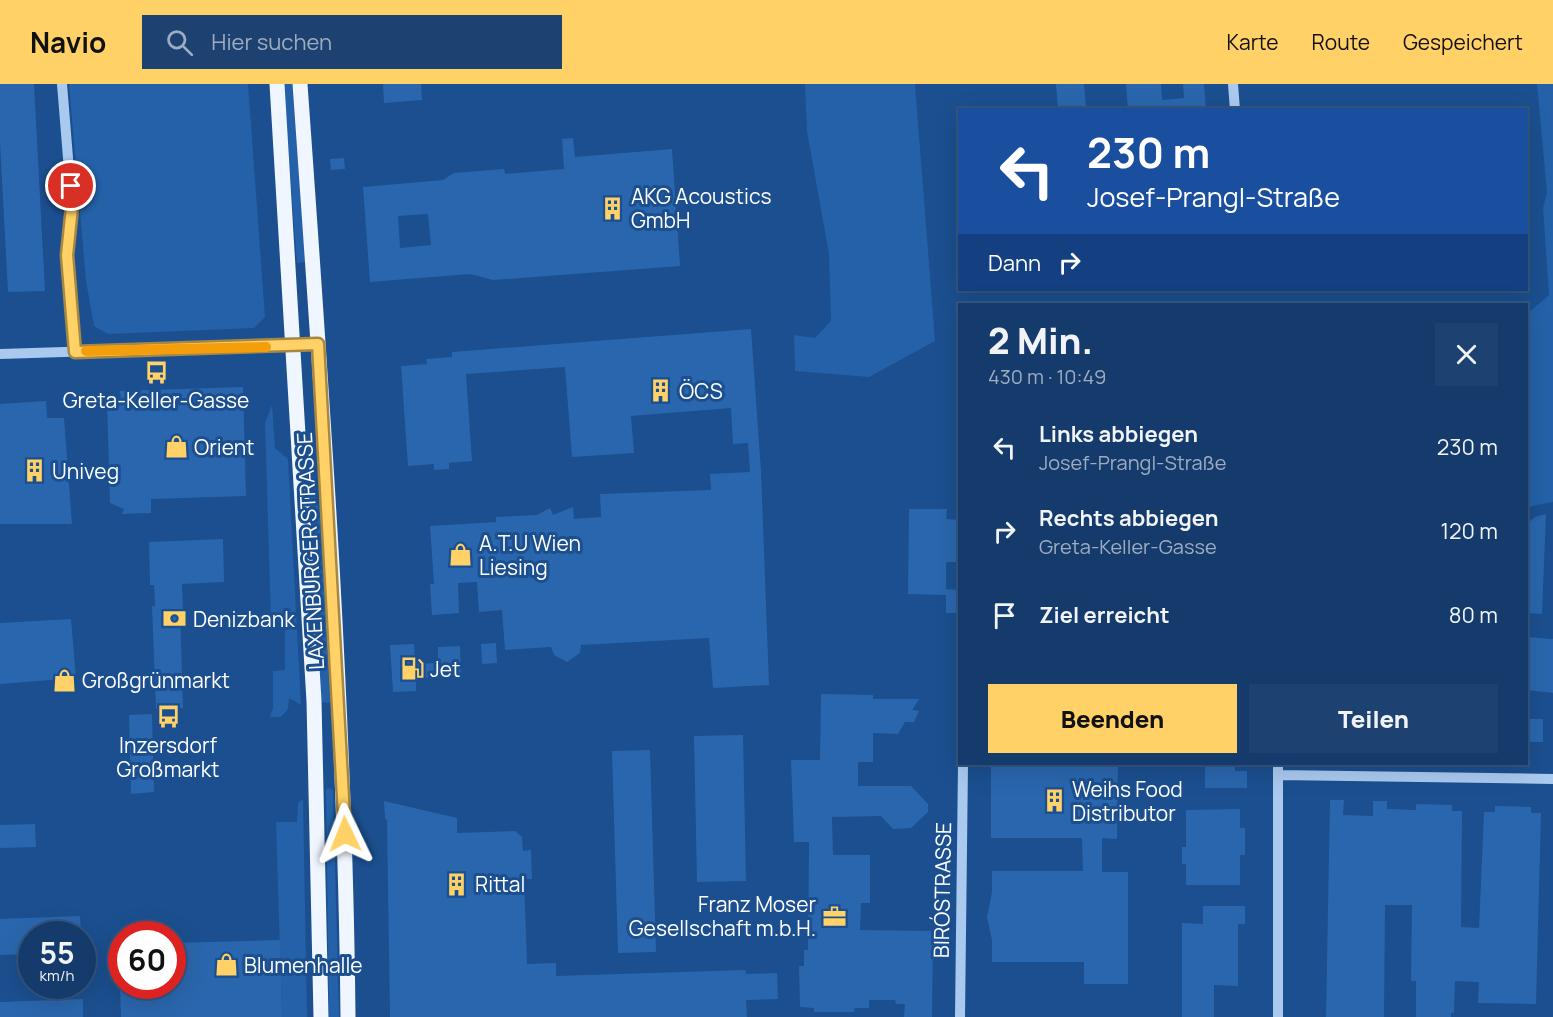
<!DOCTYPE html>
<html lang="de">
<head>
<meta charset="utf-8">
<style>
  :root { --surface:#143b6b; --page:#1d4271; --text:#f1f3f6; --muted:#9dadc1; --line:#33557e; --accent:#ffd166 }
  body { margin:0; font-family:Manrope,sans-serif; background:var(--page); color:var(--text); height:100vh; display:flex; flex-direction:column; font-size:22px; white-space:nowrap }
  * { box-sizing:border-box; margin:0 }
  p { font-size:20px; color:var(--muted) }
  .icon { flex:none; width:33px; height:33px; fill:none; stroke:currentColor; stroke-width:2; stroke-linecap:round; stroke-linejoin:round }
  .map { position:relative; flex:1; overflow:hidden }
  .side { position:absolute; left:958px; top:219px; width:570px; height:462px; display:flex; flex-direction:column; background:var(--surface); border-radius:0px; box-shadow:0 6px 24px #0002,0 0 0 2px var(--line) }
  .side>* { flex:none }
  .hud { position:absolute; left:958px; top:24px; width:570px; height:183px; border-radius:0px; box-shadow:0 6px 24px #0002,0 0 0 2px var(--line); background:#1a4fa0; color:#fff; overflow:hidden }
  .speed { position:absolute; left:18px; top:837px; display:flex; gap:12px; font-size:30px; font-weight:700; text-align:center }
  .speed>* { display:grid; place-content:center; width:78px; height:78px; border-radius:50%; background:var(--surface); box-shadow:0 6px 24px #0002,0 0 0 2px var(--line); line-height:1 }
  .speed small { font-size:15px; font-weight:400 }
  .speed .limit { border:9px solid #d22; background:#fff; color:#111 }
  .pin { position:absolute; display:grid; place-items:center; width:51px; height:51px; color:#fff; margin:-26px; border:3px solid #fff; border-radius:50%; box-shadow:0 2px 6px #0007 }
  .me { position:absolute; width:66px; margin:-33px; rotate:358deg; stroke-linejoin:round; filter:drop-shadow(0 0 4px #0008) }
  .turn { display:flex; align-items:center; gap:21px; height:126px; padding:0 30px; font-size:27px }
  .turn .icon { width:78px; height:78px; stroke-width:2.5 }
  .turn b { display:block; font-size:42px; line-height:51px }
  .then { display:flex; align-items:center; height:57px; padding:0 30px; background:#0003; gap:12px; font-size:22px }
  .round { display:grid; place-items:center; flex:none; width:63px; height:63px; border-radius:0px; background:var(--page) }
  .overview { display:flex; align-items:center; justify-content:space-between; height:102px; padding:0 30px }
  h1 { font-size:36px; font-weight:800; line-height:45px }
  .button { display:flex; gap:12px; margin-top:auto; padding:12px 30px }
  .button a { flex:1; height:69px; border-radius:0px; background:var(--accent); color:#111; font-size:24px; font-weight:800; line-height:69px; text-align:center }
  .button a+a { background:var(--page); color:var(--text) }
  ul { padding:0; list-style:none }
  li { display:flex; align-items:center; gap:18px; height:84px; padding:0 30px }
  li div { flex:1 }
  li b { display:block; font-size:22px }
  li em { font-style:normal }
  header { display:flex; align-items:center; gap:36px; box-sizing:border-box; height:84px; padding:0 30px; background:var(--accent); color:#111 }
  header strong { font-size:28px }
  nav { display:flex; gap:33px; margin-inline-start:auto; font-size:21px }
  .search { width:420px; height:54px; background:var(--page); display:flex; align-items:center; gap:15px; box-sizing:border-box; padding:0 21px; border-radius:0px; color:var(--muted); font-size:22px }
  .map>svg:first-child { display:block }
  .green { fill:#2461a8 }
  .building { fill:#2a66ad; fill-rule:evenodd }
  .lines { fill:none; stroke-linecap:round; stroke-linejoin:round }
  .minor { stroke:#a9c9ee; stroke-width:10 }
  .major { stroke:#f0f6ff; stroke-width:15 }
  .route-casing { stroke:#a68842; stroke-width:15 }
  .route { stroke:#ffd166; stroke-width:10 }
  .slow { stroke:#f59e0b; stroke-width:10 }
  .labels { text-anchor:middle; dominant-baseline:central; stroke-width:6; stroke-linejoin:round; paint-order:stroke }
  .poi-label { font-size:21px; fill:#fff; stroke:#1b4f8f; text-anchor:start }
  .street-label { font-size:21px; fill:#fff; stroke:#1b4f8f }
</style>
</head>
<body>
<header>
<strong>Navio</strong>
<div class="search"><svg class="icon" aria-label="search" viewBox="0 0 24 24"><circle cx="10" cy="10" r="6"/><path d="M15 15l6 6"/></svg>Hier suchen</div>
<nav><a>Karte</a><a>Route</a><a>Gespeichert</a></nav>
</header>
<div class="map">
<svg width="1553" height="933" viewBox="0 0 1553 933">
  <rect width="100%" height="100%" fill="#1b4f8f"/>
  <path class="green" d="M 69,0 L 248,0 L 265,233 L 254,244 L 108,250 L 94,242 L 86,197 Z
    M 283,0 L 292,0 L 306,178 L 297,179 Z
    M 805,0 L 915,0 L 935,257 L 869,293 L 795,287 L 794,251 L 815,254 L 831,237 L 829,170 L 807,47 Z
    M 1537,0 L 1553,0 L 1553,418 L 1527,423 L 1527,230 L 1549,211 L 1543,124 L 1547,109 Z
    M 272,321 L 275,364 L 288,375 L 301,621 L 289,614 L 288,625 L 281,633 L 270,633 L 273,624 L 273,587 L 285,586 L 285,539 L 271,537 L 265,339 Z
    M 308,372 L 311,372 L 320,437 L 330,619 L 321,618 Z
    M 329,704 L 333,706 L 339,933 L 329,933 L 326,705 Z
    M 303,715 L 307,933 L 282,933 L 276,738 L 297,738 L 298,719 Z"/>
  <path class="building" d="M 0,0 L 34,0 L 45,207 L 8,208 L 0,58 Z
    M 383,0 L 421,0 L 422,16 L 384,19 Z
    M 1056,0 L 1084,0 L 1086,23 L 1058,26 Z
    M 1126,0 L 1161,0 L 1162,16 L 1184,14 L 1183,0 L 1204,0 L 1206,26 L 1128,26 Z
    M 573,54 L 575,73 L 672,65 L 680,182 L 493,196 L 470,190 L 370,198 L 363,103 L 443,96 L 454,89 L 504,85 L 505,90 L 564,85 L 562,55 ZM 428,130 L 431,161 L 400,164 L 398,132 Z
    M 344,74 L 345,85 L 331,86 L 330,75 Z
    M 751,245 L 761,387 L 769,601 L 713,604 L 709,554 L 581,561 L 580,569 L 567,578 L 554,571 L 551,563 L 505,566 L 502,526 L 479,528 L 477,498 L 458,499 L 459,529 L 432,531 L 430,500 L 434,500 L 430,442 L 496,438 L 496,433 L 537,431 L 550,424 L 553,431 L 573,423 L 574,435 L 601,433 L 600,410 L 711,406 L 710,390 L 750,388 L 748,359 L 733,360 L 731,324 L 631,332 L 634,369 L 572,373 L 565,283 L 466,290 L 472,377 L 449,379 L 449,385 L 434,386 L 434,380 L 408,382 L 401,282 L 427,280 L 426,275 L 452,273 L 452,268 Z
    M 243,303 L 246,412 L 151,415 L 151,429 L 122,430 L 124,425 L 110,419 L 107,317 L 121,316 L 120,307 Z
    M 46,317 L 47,334 L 64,334 L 72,440 L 0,440 L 0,320 Z
    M 909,425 L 947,425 L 946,435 L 960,436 L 960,478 L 946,478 L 946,511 L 908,510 Z
    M 1546,430 L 1542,530 L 1527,529 L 1527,440 L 1535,433 Z
    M 223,455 L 224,498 L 182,500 L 183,526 L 180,526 L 183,624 L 156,625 L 152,522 L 155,522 L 154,501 L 150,501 L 149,458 Z
    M 946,505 L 960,506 L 960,529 L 946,529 Z
    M 71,535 L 76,594 L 0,600 L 0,539 Z
    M 1527,553 L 1553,555 L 1553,609 L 1527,606 Z
    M 496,559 L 497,579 L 482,580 L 481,560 Z
    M 414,560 L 415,580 L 438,579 L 438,563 L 460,562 L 461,592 L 416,594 L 416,607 L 393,608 L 390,561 Z
    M 821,610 L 873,611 L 873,615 L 919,615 L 912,626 L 919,627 L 914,638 L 905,638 L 898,650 L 873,649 L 873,678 L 858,678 L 858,702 L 911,702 L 928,720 L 928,728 L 911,744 L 893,745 L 881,732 L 832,733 L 833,771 L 870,771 L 870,819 L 861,819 L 860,846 L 933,847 L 932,933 L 904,933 L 905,920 L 896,920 L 895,916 L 869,916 L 869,924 L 855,924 L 854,928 L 814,928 L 814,924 L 800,923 L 799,882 L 804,882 L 804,866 L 808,866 L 809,758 L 794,758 L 791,676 L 820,676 Z
    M 152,630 L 154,708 L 131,710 L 129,631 Z
    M 1527,635 L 1543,635 L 1543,658 L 1527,658 Z
    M 743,651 L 746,797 L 697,798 L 694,652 Z
    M 650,666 L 656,868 L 618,869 L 612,667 Z
    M 991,680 L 1118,680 L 1117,755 L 1102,754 L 1102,788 L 1128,788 L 1128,900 L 1084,900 L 1084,878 L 992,878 L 992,856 L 987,833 L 992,808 L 992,787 L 1083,787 L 1082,754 L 991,754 Z
    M 1205,680 L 1235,680 L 1235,687 L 1247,687 L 1247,704 L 1205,704 Z
    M 1330,716 L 1344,716 L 1343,731 L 1373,732 L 1373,717 L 1387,717 L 1387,725 L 1416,726 L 1416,720 L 1452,721 L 1452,727 L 1462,727 L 1461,843 L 1479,844 L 1484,728 L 1495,728 L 1495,722 L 1531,723 L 1531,729 L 1541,729 L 1536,920 L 1478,919 L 1479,898 L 1455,897 L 1454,929 L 1451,929 L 1451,933 L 1416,933 L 1416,897 L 1411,897 L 1412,821 L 1385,821 L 1384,933 L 1326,933 Z
    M 384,717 L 457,734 L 457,749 L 515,747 L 522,753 L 523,767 L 531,766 L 532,795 L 524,795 L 527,880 L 556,879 L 556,892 L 745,886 L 746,890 L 777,889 L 778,915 L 746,916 L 747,933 L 390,933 L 387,736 L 385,735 Z
    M 1240,725 L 1240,744 L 1245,744 L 1245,771 L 1240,771 L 1240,801 L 1186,801 L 1186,780 L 1182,780 L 1182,763 L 1186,763 L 1186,726 Z
    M 35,740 L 36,763 L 0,764 L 0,741 Z
    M 1203,822 L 1245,822 L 1245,840 L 1238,840 L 1238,902 L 1214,901 L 1214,933 L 1182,933 L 1182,839 L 1203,840 Z
    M 80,832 L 81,850 L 32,850 L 32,870 L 0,871 L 0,835 Z
    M 280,856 L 282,933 L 121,933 L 120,902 L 172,902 L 172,859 Z
    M 83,915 L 83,933 L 0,933 L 0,918 Z"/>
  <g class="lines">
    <path class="minor" d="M 62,0 L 72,123 L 67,171 L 75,268
      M 1233,0 L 1235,26
      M 0,270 L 319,260
      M 1278,691 L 1553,695
      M 960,933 L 963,680
      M 1278,933 L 1278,680"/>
    <path class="major" d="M 277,0 L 314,617 L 321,933
      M 300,0 C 322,311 345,621 348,933"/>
  </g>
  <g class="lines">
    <defs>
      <path id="route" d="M 71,102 L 72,123 L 67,171 L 75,268 L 318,260 L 345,750"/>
    </defs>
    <use href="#route" class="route-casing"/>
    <use href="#route" class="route"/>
    <path class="slow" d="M 86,267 L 266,263"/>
  </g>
  <defs>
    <symbol id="building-bare" viewBox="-9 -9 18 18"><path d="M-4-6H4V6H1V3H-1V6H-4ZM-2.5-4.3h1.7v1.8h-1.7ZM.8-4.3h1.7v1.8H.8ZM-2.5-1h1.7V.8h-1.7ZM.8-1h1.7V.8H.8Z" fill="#ffd166" stroke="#1b4f8f" stroke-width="2.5" paint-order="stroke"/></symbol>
    <symbol id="bus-bare" viewBox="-9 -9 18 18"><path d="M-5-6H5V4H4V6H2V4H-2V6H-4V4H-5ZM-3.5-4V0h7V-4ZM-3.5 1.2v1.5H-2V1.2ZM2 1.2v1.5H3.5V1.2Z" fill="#ffd166" stroke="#1b4f8f" stroke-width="2.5" paint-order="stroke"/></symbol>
    <symbol id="shop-bare" viewBox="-9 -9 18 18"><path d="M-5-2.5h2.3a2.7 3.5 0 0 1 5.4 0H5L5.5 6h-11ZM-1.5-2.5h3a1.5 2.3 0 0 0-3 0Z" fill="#ffd166" stroke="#1b4f8f" stroke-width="2.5" paint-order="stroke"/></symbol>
    <symbol id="bank-bare" viewBox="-9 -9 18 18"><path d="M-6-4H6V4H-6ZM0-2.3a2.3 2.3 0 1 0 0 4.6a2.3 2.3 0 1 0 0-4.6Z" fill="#ffd166" stroke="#1b4f8f" stroke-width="2.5" paint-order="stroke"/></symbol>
    <symbol id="fuel-bare" viewBox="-9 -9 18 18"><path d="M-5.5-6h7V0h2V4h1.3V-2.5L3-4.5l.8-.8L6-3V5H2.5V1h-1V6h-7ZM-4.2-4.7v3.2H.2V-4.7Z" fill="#ffd166" stroke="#1b4f8f" stroke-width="2.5" paint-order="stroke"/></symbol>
    <symbol id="office-bare" viewBox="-9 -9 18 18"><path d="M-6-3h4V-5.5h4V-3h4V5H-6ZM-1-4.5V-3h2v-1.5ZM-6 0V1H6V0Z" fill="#ffd166" stroke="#1b4f8f" stroke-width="2.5" paint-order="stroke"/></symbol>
  </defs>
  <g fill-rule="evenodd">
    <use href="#building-bare" x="596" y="108" width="33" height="33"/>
    <use href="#bus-bare" x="140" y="272" width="33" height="33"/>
    <use href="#building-bare" x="644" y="290" width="33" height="33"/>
    <use href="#shop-bare" x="160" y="346" width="33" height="33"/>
    <use href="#building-bare" x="18" y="370" width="33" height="33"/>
    <use href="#shop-bare" x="444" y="454" width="33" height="33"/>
    <use href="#bank-bare" x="158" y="518" width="33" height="33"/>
    <use href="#fuel-bare" x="396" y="568" width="33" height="33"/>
    <use href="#shop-bare" x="48" y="580" width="33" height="33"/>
    <use href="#bus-bare" x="152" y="616" width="33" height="33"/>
    <use href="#building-bare" x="1038" y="700" width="33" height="33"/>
    <use href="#building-bare" x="440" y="784" width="33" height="33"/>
    <use href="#office-bare" x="818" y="816" width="33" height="33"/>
    <use href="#shop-bare" x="210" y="864" width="33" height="33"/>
  </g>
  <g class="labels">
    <g class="poi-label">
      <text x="631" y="112">AKG Acoustics<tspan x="631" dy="24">GmbH</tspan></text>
      <text x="679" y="307">ÖCS</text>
      <text x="156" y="316" text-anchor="middle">Greta-Keller-Gasse</text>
      <text x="194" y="363">Orient</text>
      <text x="52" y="387">Univeg</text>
      <text x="479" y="459">A.T.U Wien<tspan x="479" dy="24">Liesing</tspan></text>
      <text x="193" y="535">Denizbank</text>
      <text x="430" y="585">Jet</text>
      <text x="82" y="596">Großgrünmarkt</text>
      <text x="168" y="661" text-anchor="middle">Inzersdorf<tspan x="168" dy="24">Großmarkt</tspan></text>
      <text x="1072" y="705">Weihs Food<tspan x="1072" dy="24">Distributor</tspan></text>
      <text x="475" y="800">Rittal</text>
      <text x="816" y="820" text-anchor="end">Franz Moser<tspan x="816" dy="24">Gesellschaft m.b.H.</tspan></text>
      <text x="244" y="881">Blumenhalle</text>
    </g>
    <g class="street-label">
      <text transform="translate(310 467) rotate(-93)">LAXENBURGER STRASSE</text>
      <text transform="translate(942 806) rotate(-89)">BIRÓSTRASSE</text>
    </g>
  </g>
</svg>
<div class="speed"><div>55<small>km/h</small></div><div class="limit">60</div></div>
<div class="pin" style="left:71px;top:102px;background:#d93025"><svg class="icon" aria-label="arrive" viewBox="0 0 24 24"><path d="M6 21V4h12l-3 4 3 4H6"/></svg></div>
<svg class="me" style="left:345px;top:750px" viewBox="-20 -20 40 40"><path d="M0-17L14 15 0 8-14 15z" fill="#ffd166" stroke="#fff" stroke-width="4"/></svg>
<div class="hud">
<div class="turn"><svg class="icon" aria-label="left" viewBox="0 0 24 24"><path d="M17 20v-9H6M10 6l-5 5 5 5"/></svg><div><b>230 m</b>Josef-Prangl-Straße</div></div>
<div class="then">Dann<svg class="icon" aria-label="right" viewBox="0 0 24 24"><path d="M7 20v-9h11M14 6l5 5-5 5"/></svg></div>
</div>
<section class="side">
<div class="overview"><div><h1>2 Min.</h1><p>430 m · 10:49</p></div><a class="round"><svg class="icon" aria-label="close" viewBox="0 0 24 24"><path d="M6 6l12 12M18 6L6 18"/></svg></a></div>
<ul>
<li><svg class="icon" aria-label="left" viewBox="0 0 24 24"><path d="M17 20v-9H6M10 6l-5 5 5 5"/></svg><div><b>Links abbiegen</b><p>Josef-Prangl-Straße</p></div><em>230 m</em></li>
<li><svg class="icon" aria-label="right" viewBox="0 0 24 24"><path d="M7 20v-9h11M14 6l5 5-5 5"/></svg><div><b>Rechts abbiegen</b><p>Greta-Keller-Gasse</p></div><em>120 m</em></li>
<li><svg class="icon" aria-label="arrive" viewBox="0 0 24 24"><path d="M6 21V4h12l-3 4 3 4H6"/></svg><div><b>Ziel erreicht</b></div><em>80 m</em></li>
</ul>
<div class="button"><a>Beenden</a><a>Teilen</a></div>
</section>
</div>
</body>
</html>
